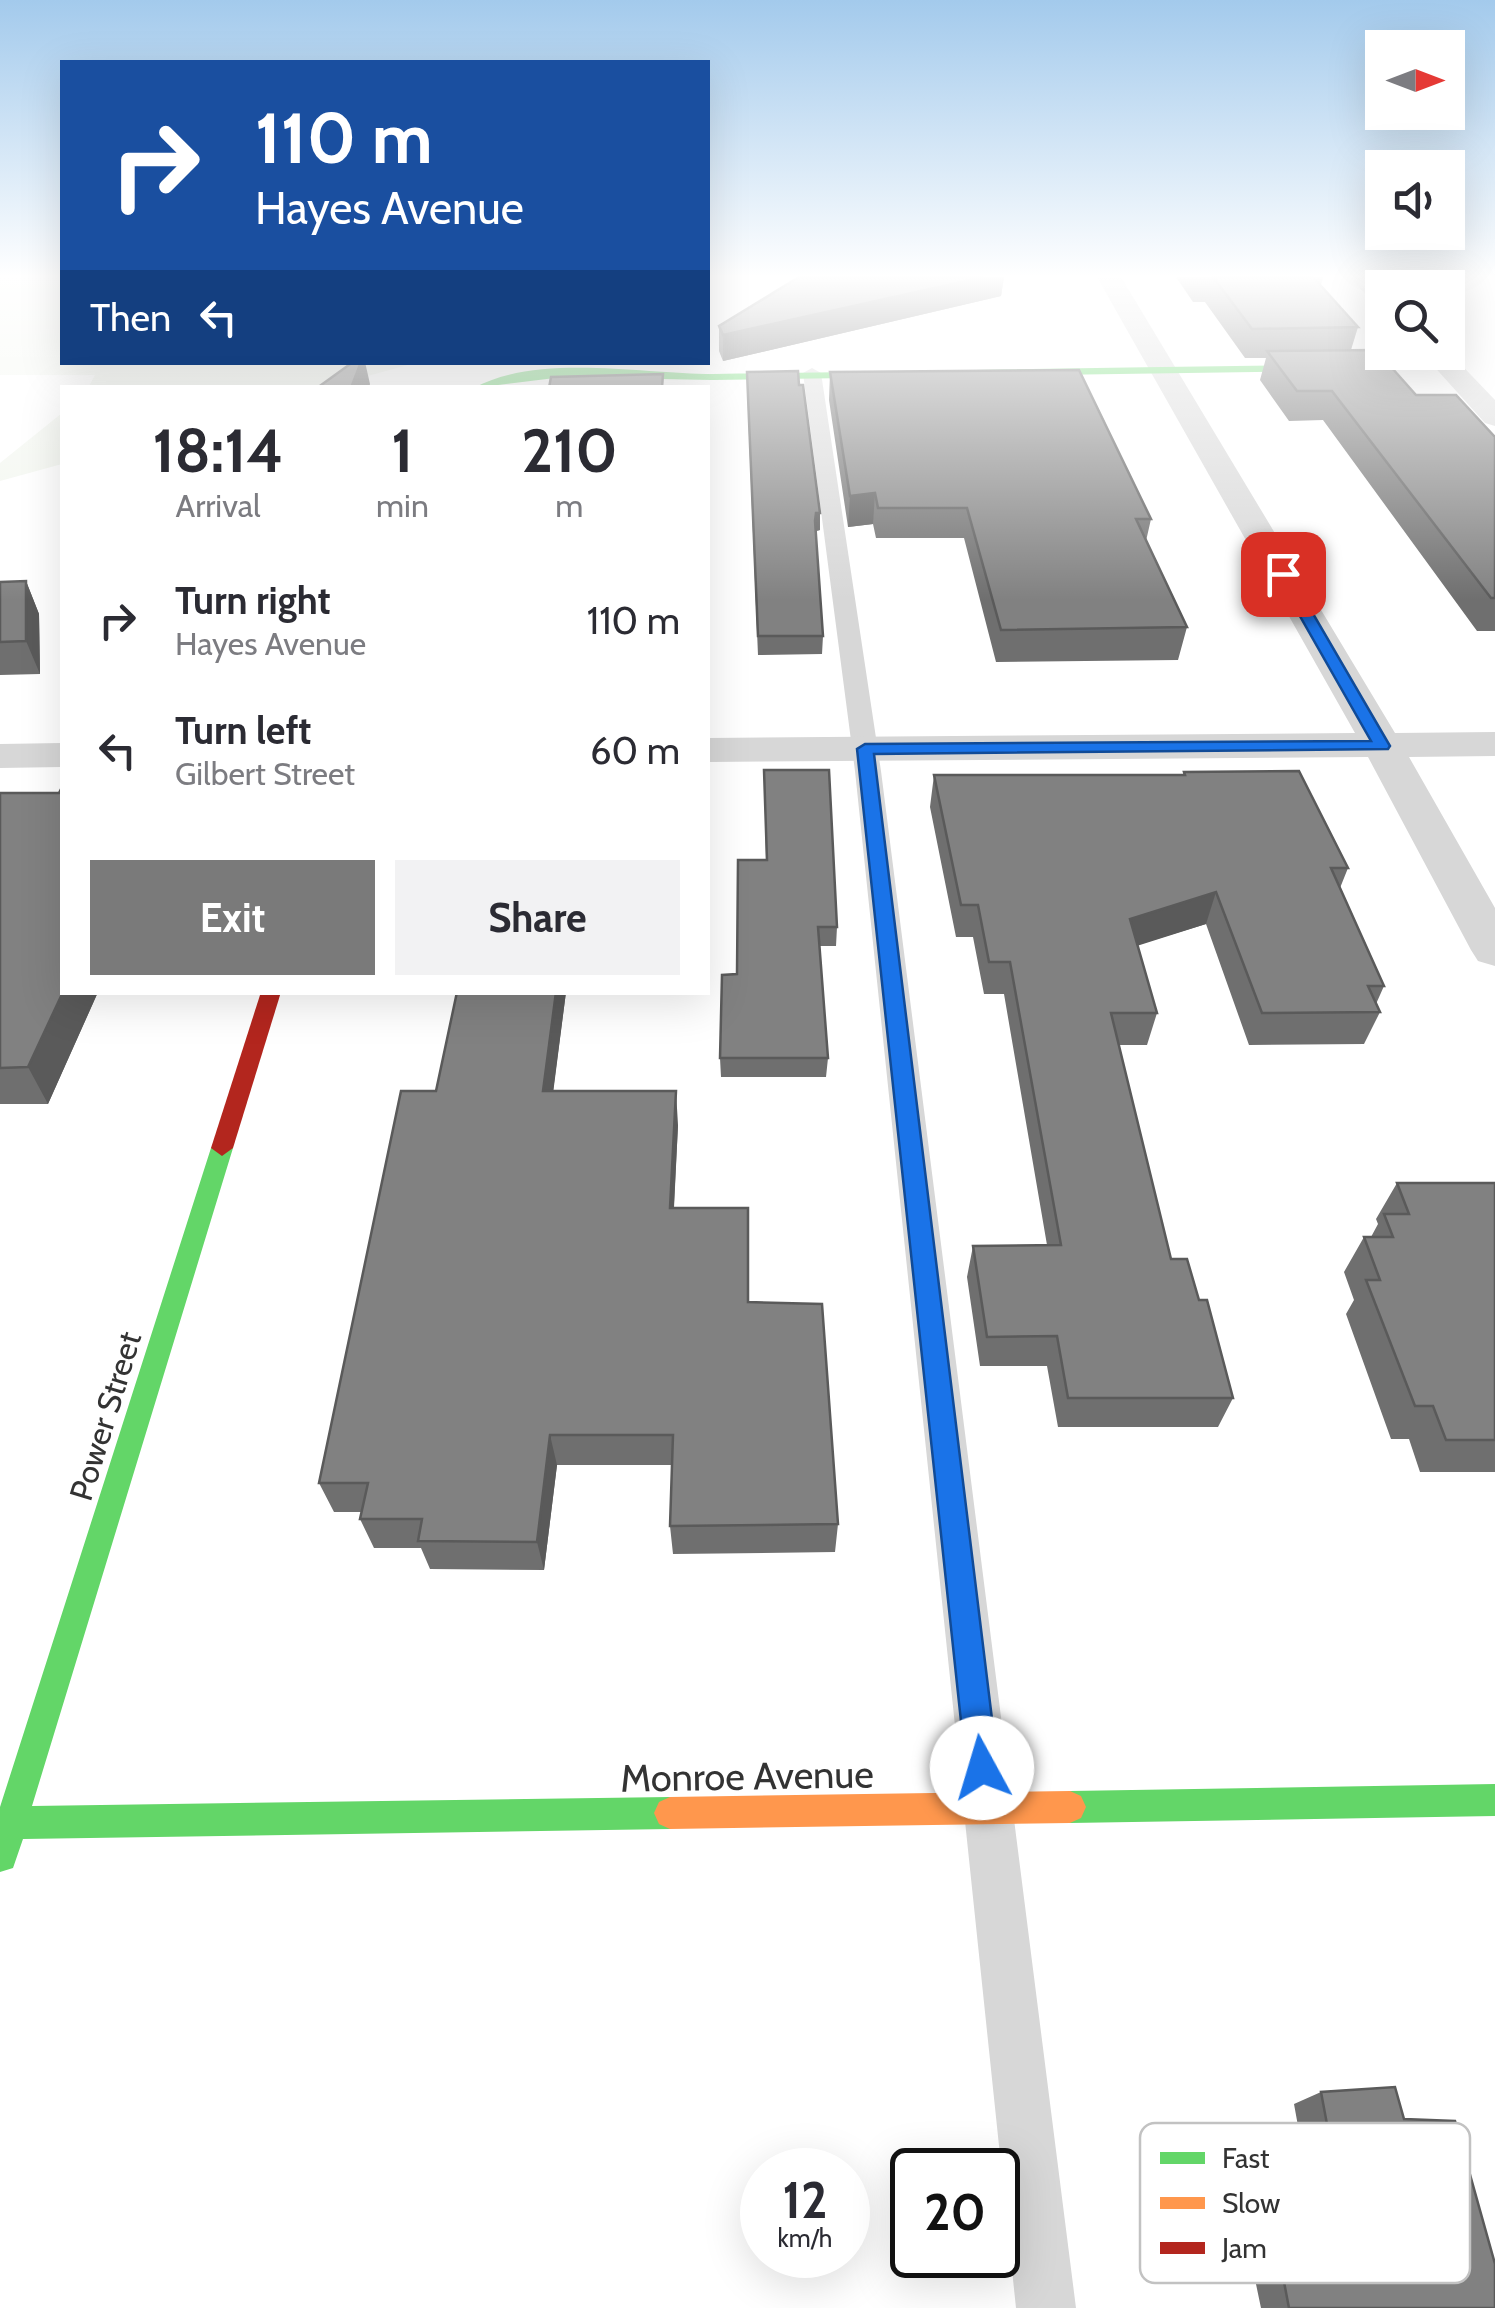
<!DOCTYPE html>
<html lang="en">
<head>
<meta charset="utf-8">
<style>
  :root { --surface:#fff; --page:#f2f2f3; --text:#2b2b33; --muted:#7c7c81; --accent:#7a7a7a }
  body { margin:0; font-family:Cabin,sans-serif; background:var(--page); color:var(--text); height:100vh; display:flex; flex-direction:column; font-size:38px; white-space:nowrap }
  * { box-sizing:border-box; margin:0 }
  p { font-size:32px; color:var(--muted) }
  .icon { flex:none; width:55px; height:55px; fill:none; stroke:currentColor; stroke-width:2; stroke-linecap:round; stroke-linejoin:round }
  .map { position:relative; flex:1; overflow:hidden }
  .drawer { position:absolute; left:60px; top:385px; width:650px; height:610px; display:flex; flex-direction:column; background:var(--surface); border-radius:0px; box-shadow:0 10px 40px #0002 }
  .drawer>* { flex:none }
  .top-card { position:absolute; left:60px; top:60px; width:650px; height:305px; border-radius:0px; box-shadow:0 10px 40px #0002; background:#1a4fa0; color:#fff; overflow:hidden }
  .needle { width:65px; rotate:90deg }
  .buttons { position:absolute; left:1365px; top:30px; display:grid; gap:20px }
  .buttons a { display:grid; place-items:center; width:100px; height:100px; border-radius:0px; background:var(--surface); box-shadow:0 10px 40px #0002; font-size:50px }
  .speed { position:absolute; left:740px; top:2148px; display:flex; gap:20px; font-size:50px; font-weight:700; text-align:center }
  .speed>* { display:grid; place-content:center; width:130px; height:130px; border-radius:50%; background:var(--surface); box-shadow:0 10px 40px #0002; line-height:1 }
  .speed small { font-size:25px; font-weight:400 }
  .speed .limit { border:5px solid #111; border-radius:15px; background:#fff; color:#111 }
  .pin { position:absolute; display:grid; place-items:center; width:85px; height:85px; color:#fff; margin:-42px; border-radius:20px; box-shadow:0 5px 15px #0006 }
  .me { position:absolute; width:110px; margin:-55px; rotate:354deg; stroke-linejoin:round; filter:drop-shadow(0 0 8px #0008) }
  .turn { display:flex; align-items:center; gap:35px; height:210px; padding:0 30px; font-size:45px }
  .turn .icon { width:130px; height:130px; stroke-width:2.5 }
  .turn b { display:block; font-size:70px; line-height:85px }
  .then { display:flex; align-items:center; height:95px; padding:0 30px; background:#0003; gap:20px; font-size:38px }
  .eta { display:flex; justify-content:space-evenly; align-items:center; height:170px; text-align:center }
  .eta b { font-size:60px; font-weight:800; line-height:70px }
  .primary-button { display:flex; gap:20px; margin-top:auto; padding:20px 30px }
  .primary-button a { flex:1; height:115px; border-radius:0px; background:var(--accent); color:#fff; font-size:40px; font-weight:800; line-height:115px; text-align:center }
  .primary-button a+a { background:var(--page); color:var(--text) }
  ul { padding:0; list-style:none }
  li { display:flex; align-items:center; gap:30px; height:130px; padding:0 30px }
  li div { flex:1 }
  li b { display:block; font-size:38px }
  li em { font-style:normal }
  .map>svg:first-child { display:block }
  .green { fill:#f1f5ed }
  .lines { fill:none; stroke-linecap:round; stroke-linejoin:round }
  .lane { fill:#d7d7d7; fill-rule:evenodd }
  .street { fill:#d7d7d7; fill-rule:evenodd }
  .fast { fill:#63d668; fill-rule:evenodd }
  .slow { fill:#ff974d; fill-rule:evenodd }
  .jam { fill:#b3261e; fill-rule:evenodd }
  .wall { fill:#6f6f6f }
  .shaded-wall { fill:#5a5a5a }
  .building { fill:#818181; stroke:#5a5a5a; stroke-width:2.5 }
  .route { fill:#1a73e8; stroke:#114b97; stroke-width:2.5 }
  .labels { text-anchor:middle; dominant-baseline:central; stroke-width:10; stroke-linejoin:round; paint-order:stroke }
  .street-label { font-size:32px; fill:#333; stroke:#fff }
  .near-street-label { font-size:38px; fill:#333; stroke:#fff }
  .key { fill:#fff; stroke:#c2c2c2; stroke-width:2.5 }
  .key-label { font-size:28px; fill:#333 }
</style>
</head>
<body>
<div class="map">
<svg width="1495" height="2308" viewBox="0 0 1495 2308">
  <rect width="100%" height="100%" fill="#fff"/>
  <path class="green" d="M 0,277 L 62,277 L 62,362 L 415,363 L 324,388 L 88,388 L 95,375 L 0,375 Z
    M 62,413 L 62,464 L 0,481 L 0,463 Z"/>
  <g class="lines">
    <path class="lane" d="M 812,368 L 821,373 L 881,771 L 1076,2308 L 1016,2308 L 855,771 L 803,373 Z"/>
    <path class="street" d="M 1097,277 L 1121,277 L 1395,733 L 1495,732 L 1495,756 L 1409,757 L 1495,908 L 1495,966 L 1478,961 L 1471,950 L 1368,757 L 708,762 L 708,738 L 1355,733 Z
      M 1350,277 L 1375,277 L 1386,288 L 1382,288 L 1382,305 L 1373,303 Z
      M 1448,351 L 1495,400 L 1495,426 L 1485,423 L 1421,352 Z
      M 62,743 L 62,767 L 0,768 L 0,744 Z"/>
    <path class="fast" d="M 1448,364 L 1452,369 L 712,380 L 563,377 L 474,388 C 536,353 643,374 713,374 C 958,371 1203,365 1448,364 Z
      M 222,1140 L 233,1148 L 32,1806 L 670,1797 L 681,1802 L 686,1813 L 681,1824 L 670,1829 L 23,1839 L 13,1868 L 0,1872 L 0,1807 L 211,1148 Z
      M 1495,1784 L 1495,1816 L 1070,1823 L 1059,1818 L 1054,1807 L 1059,1796 L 1070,1791 Z"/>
    <path class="slow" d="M 1070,1791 L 1081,1796 L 1086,1807 L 1081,1818 L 1070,1823 L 670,1829 L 659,1824 L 654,1813 L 659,1802 L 670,1797 Z"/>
    <path class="jam" d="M 261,992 L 281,992 L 233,1148 L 222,1156 L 211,1148 Z"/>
  </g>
  <path class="wall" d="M 799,277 L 1004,277 L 1001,296 L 723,361 L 719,351 L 719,326 Z
    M 1176,277 L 1323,277 L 1321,285 L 1358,327 L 1351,350 L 1416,395 L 1495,437 L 1495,631 L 1477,631 L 1323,420 L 1289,421 L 1260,380 L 1266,358 L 1245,358 L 1205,302 L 1193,302 Z
    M 1399,277 L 1427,277 L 1426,281 Z
    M 830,372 L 1151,519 L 1146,541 L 1187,627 L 1178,660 L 996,662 L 964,538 L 876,538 L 873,524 L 848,527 L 829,400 Z
    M 747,388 L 820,530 L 816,531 L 823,636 L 822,654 L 758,655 Z
    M 26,581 L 39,614 L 40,674 L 0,675 L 0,582 Z
    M 764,770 L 837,927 L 836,946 L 820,946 L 828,1058 L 826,1077 L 721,1077 L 720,1058 L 737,974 L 766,860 Z
    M 1184,772 L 1348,868 L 1340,888 L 1384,986 L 1376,1004 L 1380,1012 L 1364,1044 L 1249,1045 L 1206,924 L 1137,945 L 1157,1013 L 1147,1045 L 1119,1045 L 1171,1259 L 1199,1300 L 1233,1398 L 1218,1427 L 1058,1427 L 1047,1366 L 980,1366 L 967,1277 L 973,1246 L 1047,1245 L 1004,994 L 984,994 L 973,937 L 956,937 L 930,807 L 934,775 L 1183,775 Z
    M 0,793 L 59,793 L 62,992 L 98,992 L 48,1104 L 0,1104 Z
    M 566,992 L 553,1091 L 678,1125 L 674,1208 L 748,1302 L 838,1524 L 835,1552 L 673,1554 L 670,1526 L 672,1465 L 557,1465 L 544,1570 L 430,1569 L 421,1548 L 374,1548 L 360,1519 L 362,1512 L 334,1512 L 319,1483 L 436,1091 Z
    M 1397,1183 L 1495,1183 L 1495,1472 L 1420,1472 L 1409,1439 L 1391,1439 L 1346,1314 L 1354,1300 L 1344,1272 L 1364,1237 L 1371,1237 L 1378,1224 L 1376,1219 Z
    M 1321,2092 L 1404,2119 L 1495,2308 L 1261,2308 L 1252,2265 L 1256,2156 L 1283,2147 L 1302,2148 L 1294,2104 Z"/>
  <path class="shaded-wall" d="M 984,277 L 1004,277 L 1001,296 L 723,361 L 723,335 Z
    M 361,362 L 365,362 L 370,384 L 369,388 L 351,388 Z
    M 875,493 L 873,524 L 848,527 L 850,496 Z
    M 816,513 L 820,513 L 820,530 L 816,531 L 815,538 Z
    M 26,581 L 39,614 L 40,674 L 26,641 Z
    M 1216,892 L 1206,924 L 1121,951 L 1130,919 Z
    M 63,992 L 98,992 L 48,1104 L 28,1067 Z
    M 556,992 L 566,992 L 549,1125 L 543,1091 Z
    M 676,1091 L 678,1125 L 672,1242 L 670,1208 Z
    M 550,1435 L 557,1465 L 544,1570 L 537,1542 Z"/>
  <path class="building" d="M 799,277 L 984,277 L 723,335 L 719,326 Z
    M 1213,277 L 1313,277 L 1358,327 L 1252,329 Z
    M 1376,350 L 1416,395 L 1456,395 L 1495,437 L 1495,598 L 1491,598 L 1332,391 L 1297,391 L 1267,351 Z
    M 353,362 L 361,362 L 351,388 L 317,388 Z
    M 1079,370 L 1151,519 L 1136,519 L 1187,627 L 1001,630 L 967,508 L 878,508 L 875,493 L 850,496 L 830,372 Z
    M 798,371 L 799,385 L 803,385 L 820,513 L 816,513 L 815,521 L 823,636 L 758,636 L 747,372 Z
    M 663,374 L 662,388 L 549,388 L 551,377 Z
    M 26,581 L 26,641 L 0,642 L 0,582 Z
    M 764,770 L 829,770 L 837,927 L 818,927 L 828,1058 L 720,1058 L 722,975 L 737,974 L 738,860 L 767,860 Z
    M 1299,771 L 1348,868 L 1331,868 L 1384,986 L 1368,986 L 1380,1012 L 1262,1013 L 1216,892 L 1130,919 L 1157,1013 L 1111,1013 L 1171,1259 L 1187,1259 L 1199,1300 L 1207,1300 L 1233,1398 L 1068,1398 L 1057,1336 L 987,1337 L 973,1246 L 1061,1245 L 1010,962 L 989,962 L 978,905 L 961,905 L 934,775 L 1185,775 L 1184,772 Z
    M 62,787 L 63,992 L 28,1067 L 0,1068 L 0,793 L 59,793 Z
    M 457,992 L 556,992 L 543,1091 L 676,1091 L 670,1208 L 748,1208 L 748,1302 L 822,1304 L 838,1524 L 670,1526 L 673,1435 L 550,1435 L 537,1542 L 418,1541 L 422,1519 L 360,1519 L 368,1483 L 319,1483 L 401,1091 L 436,1091 Z
    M 1397,1183 L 1495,1183 L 1495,1440 L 1446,1440 L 1433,1406 L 1415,1406 L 1366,1280 L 1380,1280 L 1364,1237 L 1393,1237 L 1384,1214 L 1409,1214 Z
    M 1395,2087 L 1404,2119 L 1455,2121 L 1495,2264 L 1495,2308 L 1289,2308 L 1280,2261 L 1283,2147 L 1332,2151 L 1321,2092 Z"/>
  <linearGradient id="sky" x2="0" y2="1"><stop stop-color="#a3caec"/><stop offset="0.46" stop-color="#fff"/><stop offset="1" stop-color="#fff" stop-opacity="0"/></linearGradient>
  <rect width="1495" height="600" fill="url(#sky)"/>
  <path class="route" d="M 1278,571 L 1290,574 L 1390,746 L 1388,749 L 874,754 L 998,1768 L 993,1779 L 982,1784 L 971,1779 L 966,1768 L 857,749 L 865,744 L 1371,741 L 1276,574 Z"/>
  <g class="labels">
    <g class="street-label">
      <text transform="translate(105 1416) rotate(-73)">Power Street</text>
    </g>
    <g class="near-street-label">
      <text transform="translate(747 1776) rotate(-1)">Monroe Avenue</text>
    </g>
  </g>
  <rect x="1140" y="2123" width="330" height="160" rx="15" class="key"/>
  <rect x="1160" y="2152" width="45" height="12" fill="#63d668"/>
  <rect x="1160" y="2197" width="45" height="12" fill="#ff974d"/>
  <rect x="1160" y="2242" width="45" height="12" fill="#b3261e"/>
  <g class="key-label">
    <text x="1222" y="2168">Fast</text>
    <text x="1222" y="2213">Slow</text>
    <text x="1222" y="2258">Jam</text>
  </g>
</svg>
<div class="buttons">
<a><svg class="needle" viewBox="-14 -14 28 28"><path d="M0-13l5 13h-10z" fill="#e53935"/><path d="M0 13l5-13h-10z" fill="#7c7c81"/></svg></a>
<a><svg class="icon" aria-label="sound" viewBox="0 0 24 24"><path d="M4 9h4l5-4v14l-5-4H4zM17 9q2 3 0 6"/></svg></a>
<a><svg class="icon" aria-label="search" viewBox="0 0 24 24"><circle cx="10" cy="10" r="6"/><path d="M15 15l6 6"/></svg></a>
</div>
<div class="speed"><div>12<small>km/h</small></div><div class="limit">20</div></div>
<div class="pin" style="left:1283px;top:574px;background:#d93025"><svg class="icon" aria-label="arrive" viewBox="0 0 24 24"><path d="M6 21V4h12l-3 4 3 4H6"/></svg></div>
<svg class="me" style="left:982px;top:1768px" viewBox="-20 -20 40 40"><circle r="19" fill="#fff"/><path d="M0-13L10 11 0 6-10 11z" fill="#1a73e8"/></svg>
<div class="top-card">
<div class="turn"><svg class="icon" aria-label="right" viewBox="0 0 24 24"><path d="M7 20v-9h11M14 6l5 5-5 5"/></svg><div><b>110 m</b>Hayes Avenue</div></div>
<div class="then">Then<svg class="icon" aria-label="left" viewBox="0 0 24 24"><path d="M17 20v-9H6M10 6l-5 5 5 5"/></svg></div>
</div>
<section class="drawer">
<div class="eta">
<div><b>18:14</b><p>Arrival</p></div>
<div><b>1</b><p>min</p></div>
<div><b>210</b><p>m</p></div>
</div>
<ul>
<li><svg class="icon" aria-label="right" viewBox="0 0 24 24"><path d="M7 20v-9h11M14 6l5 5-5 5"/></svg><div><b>Turn right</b><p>Hayes Avenue</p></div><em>110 m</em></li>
<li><svg class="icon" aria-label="left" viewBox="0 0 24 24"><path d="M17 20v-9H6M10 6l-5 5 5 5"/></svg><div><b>Turn left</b><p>Gilbert Street</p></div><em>60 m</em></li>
</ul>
<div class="primary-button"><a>Exit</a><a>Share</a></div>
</section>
</div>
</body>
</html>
